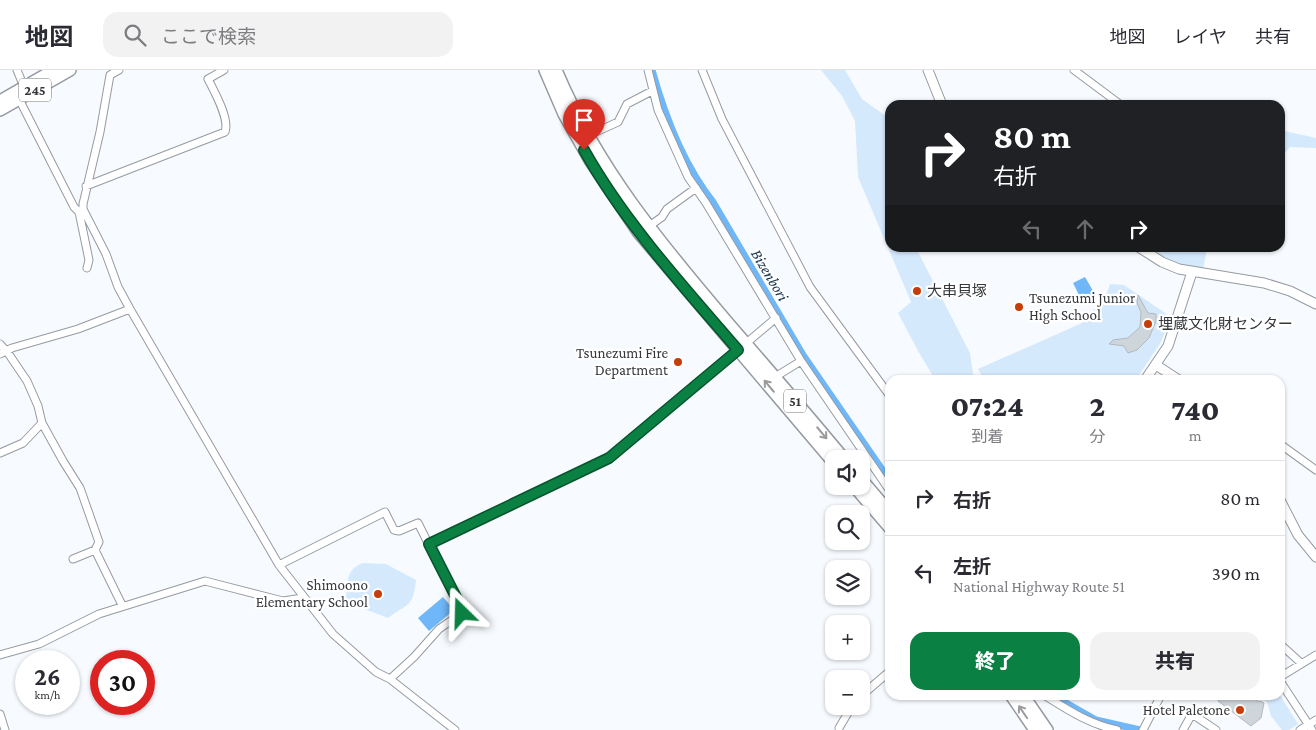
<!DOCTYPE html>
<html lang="ja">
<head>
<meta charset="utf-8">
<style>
  :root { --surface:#fff; --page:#f2f2f3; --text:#2b2b33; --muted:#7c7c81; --line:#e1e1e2; --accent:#0b8043 }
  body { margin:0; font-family:"Crimson Pro","Noto Sans JP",serif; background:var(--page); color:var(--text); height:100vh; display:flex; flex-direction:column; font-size:19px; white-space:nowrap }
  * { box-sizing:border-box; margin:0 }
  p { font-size:16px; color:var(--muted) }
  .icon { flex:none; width:28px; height:28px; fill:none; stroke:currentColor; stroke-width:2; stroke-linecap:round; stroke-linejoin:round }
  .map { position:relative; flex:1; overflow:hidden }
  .sheet { position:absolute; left:885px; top:305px; width:400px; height:325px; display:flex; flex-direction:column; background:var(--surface); border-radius:15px; box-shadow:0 1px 4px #0004 }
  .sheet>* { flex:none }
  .hud { position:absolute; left:885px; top:30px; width:400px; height:152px; border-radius:15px; box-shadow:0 1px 4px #0004; background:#202124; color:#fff; overflow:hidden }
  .buttons { position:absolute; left:825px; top:380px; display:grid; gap:10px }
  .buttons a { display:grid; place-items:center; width:45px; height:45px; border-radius:10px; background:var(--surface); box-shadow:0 1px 4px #0004; font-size:25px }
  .speed { position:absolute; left:15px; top:580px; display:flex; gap:10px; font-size:25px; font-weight:700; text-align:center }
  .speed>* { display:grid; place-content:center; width:65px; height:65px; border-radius:50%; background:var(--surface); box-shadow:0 1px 4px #0004; line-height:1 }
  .speed small { font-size:12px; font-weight:400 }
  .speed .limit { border:8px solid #d22; background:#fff; color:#111 }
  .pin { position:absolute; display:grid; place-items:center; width:42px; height:42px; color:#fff; margin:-51px -21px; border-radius:50% 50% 50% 0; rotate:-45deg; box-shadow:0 0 5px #0007 }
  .pin .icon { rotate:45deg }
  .me { position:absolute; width:55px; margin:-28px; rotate:338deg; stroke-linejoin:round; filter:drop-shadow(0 0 4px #0008) }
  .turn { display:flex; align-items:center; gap:18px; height:105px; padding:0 25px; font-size:22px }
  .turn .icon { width:65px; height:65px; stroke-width:2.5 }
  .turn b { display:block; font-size:35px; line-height:42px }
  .lanes { display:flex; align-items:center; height:48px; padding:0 25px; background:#0003; justify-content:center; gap:25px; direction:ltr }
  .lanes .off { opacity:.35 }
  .eta { display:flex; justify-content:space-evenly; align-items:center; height:85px; text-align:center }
  .eta b { font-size:30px; font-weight:800; line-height:35px }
  .action { display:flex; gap:10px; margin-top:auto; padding:10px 25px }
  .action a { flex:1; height:58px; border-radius:15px; background:var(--accent); color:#fff; font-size:20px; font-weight:800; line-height:58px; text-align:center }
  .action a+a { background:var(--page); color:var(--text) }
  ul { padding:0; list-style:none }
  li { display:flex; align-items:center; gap:15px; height:75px; padding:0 25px; border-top:1px solid var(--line) }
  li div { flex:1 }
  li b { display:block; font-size:19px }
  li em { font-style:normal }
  header { display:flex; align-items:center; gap:30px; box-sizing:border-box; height:70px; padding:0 25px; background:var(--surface); border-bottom:1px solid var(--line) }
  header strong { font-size:24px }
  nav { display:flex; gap:28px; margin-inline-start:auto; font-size:18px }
  .search { width:350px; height:45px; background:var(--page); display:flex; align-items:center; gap:12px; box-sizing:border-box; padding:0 18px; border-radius:15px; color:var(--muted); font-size:19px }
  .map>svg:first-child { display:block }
  .green { fill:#d5e9fd }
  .water { fill:#6fb7f9 }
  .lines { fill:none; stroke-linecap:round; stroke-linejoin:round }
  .canal { stroke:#6fb7f9; stroke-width:7 }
  .building { fill:#ced5db; stroke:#b2b9bf }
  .minor-casing { stroke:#959ba1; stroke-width:9 }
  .tertiary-casing { stroke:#959ba1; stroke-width:11 }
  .trunk-casing { stroke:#959ba1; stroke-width:14 }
  .minor { stroke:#fff; stroke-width:7 }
  .tertiary { stroke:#fff; stroke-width:9 }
  .trunk { stroke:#fff; stroke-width:11 }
  .oneway { stroke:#9a9b9c }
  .route-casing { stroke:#07532c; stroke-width:12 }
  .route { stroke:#0b8043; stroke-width:9 }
  .poi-dot { fill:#c53d09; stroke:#fff; stroke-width:2 }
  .labels { text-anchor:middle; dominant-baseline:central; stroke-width:4.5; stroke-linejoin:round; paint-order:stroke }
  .shield { fill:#fff; stroke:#727375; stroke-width:1 }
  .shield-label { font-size:14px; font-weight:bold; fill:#35373a }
  .poi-label { font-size:15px; fill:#35373a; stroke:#fff; text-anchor:start }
  .water-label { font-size:16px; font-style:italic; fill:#12314b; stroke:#fff }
</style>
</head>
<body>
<header>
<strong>地図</strong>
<div class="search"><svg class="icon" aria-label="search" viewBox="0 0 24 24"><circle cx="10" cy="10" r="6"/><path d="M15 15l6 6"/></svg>ここで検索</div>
<nav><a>地図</a><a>レイヤ</a><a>共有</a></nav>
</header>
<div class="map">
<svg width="1316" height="660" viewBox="0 0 1316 660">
  <rect width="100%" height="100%" fill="#f7fbff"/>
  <path class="green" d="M 821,0 L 845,0 L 862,29 L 890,49 L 890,178 L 916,178 L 970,283 L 974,310 L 936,310 L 934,308 L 918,281 L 898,243 L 911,232 L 858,107 L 855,51 L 842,26 Z
    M 1280,60 L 1316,68 L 1316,78 L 1290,77 L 1280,89 Z
    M 1149,178 L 1207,178 L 1203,200 C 1182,195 1166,189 1149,178 Z
    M 1110,214 L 1124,215 L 1171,247 L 1161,272 L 1136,310 L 984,310 L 978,299 L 1082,253 L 1090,243 L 1104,231 Z
    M 363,493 L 386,494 L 416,510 C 413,539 407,533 388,548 L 346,532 C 347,515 345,499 363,493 Z
    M 1257,625 L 1280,625 L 1298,654 L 1289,660 L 1282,660 L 1271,646 L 1267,632 Z"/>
  <path class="water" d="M 1085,207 L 1096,226 L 1083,233 L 1073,213 Z
    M 443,527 L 454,540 L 429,561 L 418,548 Z"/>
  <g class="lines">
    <path class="canal" d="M 652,0 C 665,47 683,94 713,132 L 803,285 L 890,411
      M 1052,625 L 1096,650 L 1140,660"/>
  </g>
  <path class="building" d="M 1138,225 L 1148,243 L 1156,244 L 1156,251 L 1149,268 L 1137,280 L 1128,283 L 1124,276 L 1109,274 L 1113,270 L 1128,268 L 1140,257 L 1141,242 L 1137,233 Z
    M 1223,625 L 1250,625 L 1259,632 L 1260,631 L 1264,633 L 1261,648 L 1251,656 L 1218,631 Z"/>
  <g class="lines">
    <defs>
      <path id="minor" d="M 17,0 L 24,17 L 19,29 L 74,137 L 79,142 L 89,190 L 87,198
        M 119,0 L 110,5 L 100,62 L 83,134 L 83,139 L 106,184 L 118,217 L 130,239 L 279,495 L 333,564 L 376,602 L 390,609 L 455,660
        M 648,0 L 658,40 L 688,107 L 706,133 L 801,291 L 890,421
        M 702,0 L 722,49 L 810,217 L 890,326
        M 1074,0 L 1121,35
        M 587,66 L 618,52 L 627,34 L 652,21
        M 86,116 L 225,62 C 230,49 214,21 208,9 L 224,0
        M 648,157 L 662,147 L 667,139 L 696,118
        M 0,274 L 8,283 L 27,311 L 38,336 L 42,353 L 63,391 L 80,418 L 99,472 L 95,480 L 73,489
        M 0,284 L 12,278 L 78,259 L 130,239
        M 775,307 L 801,291
        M 1280,374 L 1316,400
        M 0,383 L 23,373 L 42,353
        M 429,473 L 614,385 L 776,248
        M 95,480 L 122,535
        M 279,495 L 385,442 L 394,460 L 399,461 L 418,453 L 461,539 L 462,543 L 439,559 L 414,587 L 390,609
        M 1280,574 L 1301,593
        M 0,585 L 39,574 L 99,544 L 205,511 L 283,531 L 303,528
        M 1280,607 L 1316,585
        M 1280,611 L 1312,660
        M 1044,625 C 1068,640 1089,654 1117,660
        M 861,626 L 890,601
        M 0,644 L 5,660
        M 839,658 L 852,636
        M 1143,660 L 1160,627 L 1157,625
        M 1183,660 L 1192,644 L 1216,660
        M 1300,660 L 1316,650"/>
      <path id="tertiary" d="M 928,0 L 942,35
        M 1140,178 L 1162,192 L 1179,199 L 1264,213 L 1290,221 L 1316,234
        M 1156,295 L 1179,310
        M 1145,310 L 1168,276 L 1192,202
        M 1280,430 L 1298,465 L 1316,487"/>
      <path id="trunk" d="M 545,0 L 564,44 L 590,90 L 639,163 L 834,393
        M 556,0 C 597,98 660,173 728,253 C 767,298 806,343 844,389
        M 0,31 L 54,0
        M 0,40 L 70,0
        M 861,409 L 890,443
        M 854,416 L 890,458
        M 1011,625 L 1035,660
        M 1023,625 L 1047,660"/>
    </defs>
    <use href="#minor" class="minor-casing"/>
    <use href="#tertiary" class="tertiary-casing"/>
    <use href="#trunk" class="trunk-casing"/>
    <use href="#minor" class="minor"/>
    <use href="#tertiary" class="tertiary"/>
    <use href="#trunk" class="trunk"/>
  </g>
  <defs><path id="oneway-shaft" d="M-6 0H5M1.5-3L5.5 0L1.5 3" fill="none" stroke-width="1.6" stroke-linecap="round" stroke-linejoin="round" transform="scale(1.25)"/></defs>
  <g class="oneway">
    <use href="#oneway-shaft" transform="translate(769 316) rotate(-130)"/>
    <use href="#oneway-shaft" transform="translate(822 363) rotate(50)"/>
    <use href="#oneway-shaft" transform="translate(1023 642) rotate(-124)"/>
  </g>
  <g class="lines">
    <defs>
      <path id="route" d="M 462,543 L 462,539 L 429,474 L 609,388 L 738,280 C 683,216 625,153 584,80"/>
    </defs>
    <use href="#route" class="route-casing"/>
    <use href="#route" class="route"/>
  </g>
  <g class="poi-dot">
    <circle cx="917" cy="221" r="5"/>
    <circle cx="1019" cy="237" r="5"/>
    <circle cx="1148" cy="254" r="5"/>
    <circle cx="678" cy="292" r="5"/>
    <circle cx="378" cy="524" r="5"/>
    <circle cx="1240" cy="640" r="5"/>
  </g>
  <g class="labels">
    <g class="shield">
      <rect x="19" y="8.5" width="32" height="23" rx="4"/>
      <rect x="784" y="319.5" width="22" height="23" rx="4"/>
    </g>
    <g class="shield-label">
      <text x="35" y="20">245</text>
      <text x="795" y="331">51</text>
    </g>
    <g class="poi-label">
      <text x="927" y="221">大串貝塚</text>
      <text x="1029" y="228">Tsunezumi Junior<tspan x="1029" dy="17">High School</tspan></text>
      <text x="1158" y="254">埋蔵文化財センター</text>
      <text x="668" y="283" text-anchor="end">Tsunezumi Fire<tspan x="668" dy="17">Department</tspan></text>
      <text x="368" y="515" text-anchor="end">Shimoono<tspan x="368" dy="17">Elementary School</tspan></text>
      <text x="1230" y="640" text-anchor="end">Hotel Paletone</text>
    </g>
    <g class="water-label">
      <text transform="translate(770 205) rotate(59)">Bizenbori</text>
    </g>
  </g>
</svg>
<div class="buttons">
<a><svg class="icon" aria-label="sound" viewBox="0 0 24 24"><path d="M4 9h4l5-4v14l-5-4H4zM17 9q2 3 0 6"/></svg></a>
<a><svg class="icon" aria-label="search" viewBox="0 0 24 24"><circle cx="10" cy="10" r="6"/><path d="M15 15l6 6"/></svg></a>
<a><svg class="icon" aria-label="layers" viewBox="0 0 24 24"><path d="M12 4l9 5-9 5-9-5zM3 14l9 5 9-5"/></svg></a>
<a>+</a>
<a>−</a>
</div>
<div class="speed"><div>26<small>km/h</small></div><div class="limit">30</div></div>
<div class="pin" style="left:584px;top:80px;background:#d93025"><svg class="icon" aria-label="arrive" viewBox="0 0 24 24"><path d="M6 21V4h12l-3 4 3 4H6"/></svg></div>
<svg class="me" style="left:462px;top:543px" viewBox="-20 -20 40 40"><path d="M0-17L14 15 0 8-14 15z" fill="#0b8043" stroke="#fff" stroke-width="4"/></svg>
<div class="hud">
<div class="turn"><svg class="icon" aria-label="right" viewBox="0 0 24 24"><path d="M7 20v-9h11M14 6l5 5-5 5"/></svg><div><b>80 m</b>右折</div></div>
<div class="lanes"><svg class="icon off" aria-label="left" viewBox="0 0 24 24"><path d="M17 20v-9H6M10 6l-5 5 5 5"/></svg><svg class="icon off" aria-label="ahead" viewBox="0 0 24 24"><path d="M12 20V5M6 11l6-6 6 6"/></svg><svg class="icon" aria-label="right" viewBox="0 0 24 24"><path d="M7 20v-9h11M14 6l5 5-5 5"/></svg></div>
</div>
<section class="sheet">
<div class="eta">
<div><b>07:24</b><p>到着</p></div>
<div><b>2</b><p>分</p></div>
<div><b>740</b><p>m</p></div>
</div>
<ul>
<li><svg class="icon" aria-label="right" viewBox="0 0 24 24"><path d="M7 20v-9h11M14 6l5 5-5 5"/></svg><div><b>右折</b></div><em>80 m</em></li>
<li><svg class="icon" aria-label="left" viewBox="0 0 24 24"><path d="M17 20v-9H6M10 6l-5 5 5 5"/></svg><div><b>左折</b><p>National Highway Route 51</p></div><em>390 m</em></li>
</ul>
<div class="action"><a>終了</a><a>共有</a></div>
</section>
</div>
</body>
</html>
